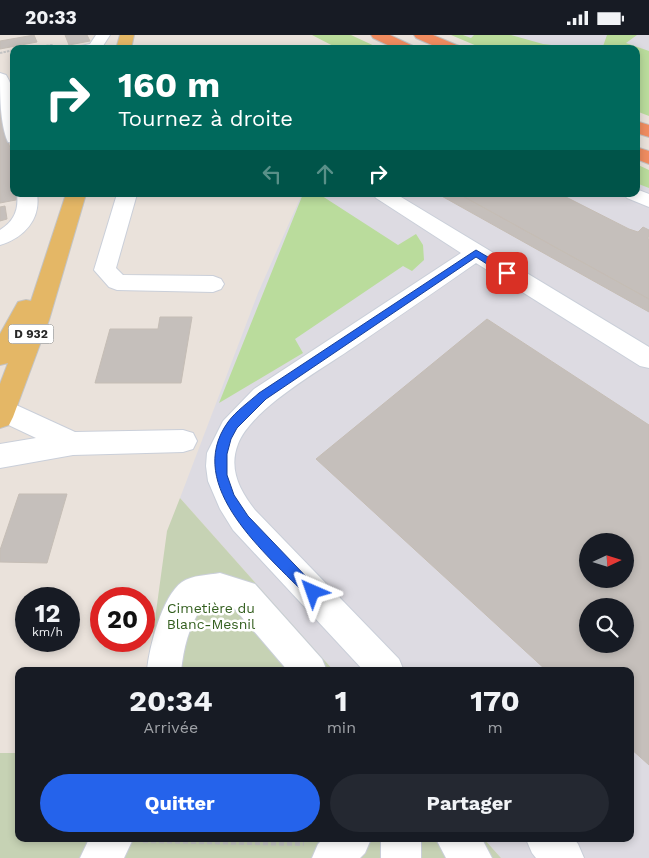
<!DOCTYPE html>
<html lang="fr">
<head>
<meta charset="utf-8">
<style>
  :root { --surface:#171b24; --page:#242831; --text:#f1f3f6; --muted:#9ea1a6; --accent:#2563eb }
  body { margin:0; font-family:"Work Sans",sans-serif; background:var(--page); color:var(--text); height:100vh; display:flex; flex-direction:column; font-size:19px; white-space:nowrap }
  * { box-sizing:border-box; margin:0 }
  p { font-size:16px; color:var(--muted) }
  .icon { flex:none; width:28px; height:28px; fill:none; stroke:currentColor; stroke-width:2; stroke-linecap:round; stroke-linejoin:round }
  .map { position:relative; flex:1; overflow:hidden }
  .panel { position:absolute; left:15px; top:632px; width:619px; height:175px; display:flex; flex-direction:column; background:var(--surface); border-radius:10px; box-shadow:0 2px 8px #0003 }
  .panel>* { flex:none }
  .guide { position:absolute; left:10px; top:10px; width:630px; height:152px; border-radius:10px; box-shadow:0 2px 8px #0003; background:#00695c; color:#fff; overflow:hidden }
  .needle { width:32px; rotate:86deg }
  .buttons { position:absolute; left:579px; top:498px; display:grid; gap:10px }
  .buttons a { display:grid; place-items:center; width:55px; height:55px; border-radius:50%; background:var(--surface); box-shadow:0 2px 8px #0003; font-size:25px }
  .speed { position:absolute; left:15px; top:552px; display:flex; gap:10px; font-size:25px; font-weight:700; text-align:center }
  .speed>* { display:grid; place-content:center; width:65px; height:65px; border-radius:50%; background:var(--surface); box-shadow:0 2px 8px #0003; line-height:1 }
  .speed small { font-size:12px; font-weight:400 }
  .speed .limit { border:8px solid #d22; background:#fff; color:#111 }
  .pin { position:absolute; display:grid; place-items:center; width:42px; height:42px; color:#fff; margin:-21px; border-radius:10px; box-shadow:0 2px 8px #0006 }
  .me { position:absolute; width:55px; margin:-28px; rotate:317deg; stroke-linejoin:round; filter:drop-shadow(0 0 4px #0008) }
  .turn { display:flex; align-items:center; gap:18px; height:105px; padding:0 25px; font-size:22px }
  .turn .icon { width:65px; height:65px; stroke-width:2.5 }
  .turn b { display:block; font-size:35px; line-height:42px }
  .lanes { display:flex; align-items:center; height:48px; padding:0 25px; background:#0003; justify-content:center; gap:25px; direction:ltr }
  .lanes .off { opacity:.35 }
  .eta { display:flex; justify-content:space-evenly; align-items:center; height:85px; text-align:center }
  .eta b { font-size:30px; font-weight:700; line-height:35px }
  .primary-button { display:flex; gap:10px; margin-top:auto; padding:10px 25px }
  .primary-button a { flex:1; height:58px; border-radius:30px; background:var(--accent); color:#fff; font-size:20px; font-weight:700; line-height:58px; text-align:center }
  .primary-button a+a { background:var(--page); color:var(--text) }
  .status { display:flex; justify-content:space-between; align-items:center; height:35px; padding:0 25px; background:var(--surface); direction:ltr }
  .status svg { height:14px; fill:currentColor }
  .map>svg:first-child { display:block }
  .industrial { fill:#dddbe2; fill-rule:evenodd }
  .green { fill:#badc9c }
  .cemetery { fill:#c6d2b4 }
  .building { fill:#c5bfbb; stroke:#c5bdb5; fill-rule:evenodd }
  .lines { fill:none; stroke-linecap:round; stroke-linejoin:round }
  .minor-casing { stroke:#cacfd9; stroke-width:2 }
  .major-casing { stroke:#c3c3c3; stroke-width:2 }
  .highway-casing { stroke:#c3c3c3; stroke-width:2 }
  .path-far1 { stroke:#c3c3c3; stroke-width:2; stroke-dasharray:2.5 1; stroke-linecap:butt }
  .path { stroke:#c3c3c3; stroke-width:4; stroke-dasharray:5 3; stroke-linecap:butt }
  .minor { fill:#fff; fill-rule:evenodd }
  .major { fill:#e4b766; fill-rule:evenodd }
  .highway { fill:#f08c60; fill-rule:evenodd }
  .route { fill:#2563eb; stroke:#184099 }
  .labels { text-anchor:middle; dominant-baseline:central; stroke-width:5; stroke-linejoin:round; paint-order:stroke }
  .shield { fill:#fff; stroke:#686868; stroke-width:1 }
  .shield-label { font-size:12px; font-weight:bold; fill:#282828 }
  .park-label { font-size:14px; fill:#345f1f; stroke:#fff }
</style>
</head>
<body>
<div class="status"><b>20:33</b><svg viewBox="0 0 49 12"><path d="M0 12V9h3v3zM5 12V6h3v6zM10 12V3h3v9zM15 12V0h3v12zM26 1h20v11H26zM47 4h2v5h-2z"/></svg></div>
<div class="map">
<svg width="649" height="823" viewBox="0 0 649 823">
  <rect width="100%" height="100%" fill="#eae2db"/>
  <path class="industrial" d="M 463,0 L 649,0 L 649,75 L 636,14 L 497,14 Z
    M 636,131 L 649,137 L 649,823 L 501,823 L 484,804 L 630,804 L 630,636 L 334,636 L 180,463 L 258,258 L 302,159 L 636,159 ZM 588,506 L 625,506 L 625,544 L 588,544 ZM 588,571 L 625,571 L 625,609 L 588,609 Z"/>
  <path class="green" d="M 312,0 L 351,0 L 381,14 L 339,14 Z
    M 451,0 L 463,0 L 471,3 L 474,0 L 511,0 L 543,9 L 585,14 L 484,14 Z
    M 607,0 L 637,0 L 626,8 L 649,16 L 649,81 L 636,76 L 636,14 L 602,14 Z
    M 636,129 L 649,135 L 649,153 L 636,148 Z
    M 303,159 L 319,159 L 398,210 L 416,199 L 423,210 L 424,225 L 412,236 L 403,231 L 295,304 L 303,318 L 219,368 Z"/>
  <path class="cemetery" d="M 180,463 L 334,636 L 148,636 L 167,496 Z
    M 0,718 L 19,718 L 19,804 L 484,804 L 501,823 L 0,823 Z"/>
  <path class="building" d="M 34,0 L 37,7 L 0,14 L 0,6 Z
    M 65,0 L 87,0 L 90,6 L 69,10 Z
    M 0,70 L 14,131 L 14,159 L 20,159 L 21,164 L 0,168 Z
    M 438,159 L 459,159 L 649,264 L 649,277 Z
    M 459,159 L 560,159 L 629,194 L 638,197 L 643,192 L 649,195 L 649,202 L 647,203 L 649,204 L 649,264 Z
    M 5,171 L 7,184 L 0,186 L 0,172 Z
    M 160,282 L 192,282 L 181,348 L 95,348 L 110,294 L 158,294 Z
    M 487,284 L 649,390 L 649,730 L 630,713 L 630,636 L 547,636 L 316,424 ZM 588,506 L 625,506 L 625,544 L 588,544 ZM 588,571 L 625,571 L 625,609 L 588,609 Z
    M 19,459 L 67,459 L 47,528 L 0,527 L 0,515 Z"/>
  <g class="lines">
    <defs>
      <path id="minor" d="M 96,0 L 110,0 L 101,14 L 79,14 L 81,11 L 90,9 Z
        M 0,38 L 6,40 C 18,58 14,87 14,108 L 8,107 C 0,89 0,59 0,38 Z
        M 636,154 L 649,159 L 649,172 L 627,163 L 624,159 L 636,159 Z
        M 17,159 L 37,159 C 41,184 24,203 0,210 L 0,195 C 14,186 19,175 17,159 Z
        M 117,159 L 137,159 L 116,233 L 123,240 L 213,241 L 221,244 L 224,249 L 221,254 L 213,257 L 117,255 L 109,252 L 94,235 Z
        M 373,159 L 396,159 L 649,312 L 649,333 L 640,331 L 476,228 C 436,256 395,284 354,312 C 322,334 252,373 238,409 C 228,434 240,456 255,475 L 399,624 L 404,636 L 364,636 L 233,495 L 220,474 L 208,446 L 206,431 L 207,418 L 223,386 L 254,354 L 461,218 L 376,163 Z
        M 3,364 L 75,397 L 183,395 L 193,398 L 197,406 L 193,414 L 183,417 L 73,420 L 0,433 L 0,409 L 36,403 L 0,386 L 0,365 Z
        M 220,538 L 255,549 L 322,624 L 327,636 L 288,636 L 234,573 L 220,570 L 202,572 C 188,593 184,612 181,636 L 147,636 C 149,613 162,561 182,547 C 192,540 209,540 220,538 Z
        M 89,804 L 133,804 L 124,823 L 80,823 Z
        M 323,804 L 371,804 L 365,818 L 360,823 L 312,823 L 318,809 Z
        M 381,804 L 421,804 L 421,823 L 381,823 Z
        M 436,804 L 482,804 L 492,823 L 446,823 Z
        M 526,804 L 574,804 L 578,809 L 584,823 L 536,823 L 532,818 Z"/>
      <path id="major" d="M 120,0 L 134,0 L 131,14 L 116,14 Z
        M 66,159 L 86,159 L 49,285 L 13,382 L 9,390 L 0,393 L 0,349 L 8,328 L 0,330 L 0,299 L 18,267 L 26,265 L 31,266 Z"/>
      <path id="highway" d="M 371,0 L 390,0 L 413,11 L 415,14 L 396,14 L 373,3 Z
        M 414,0 L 433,0 L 459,11 L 461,14 L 441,14 L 416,3 Z
        M 636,86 L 649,90 L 649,102 L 636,98 Z
        M 636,112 L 649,116 L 649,129 L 636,124 Z"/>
    </defs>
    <use href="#minor" class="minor-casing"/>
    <use href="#major" class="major-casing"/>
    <use href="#highway" class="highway-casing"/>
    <path class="path-far1" d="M 22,14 L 52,10 L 56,14
      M 0,18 L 14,15"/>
    <path class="path" d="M 143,806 L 304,809"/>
    <use href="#minor" class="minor"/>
    <use href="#major" class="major"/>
    <use href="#highway" class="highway"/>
  </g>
  <path class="route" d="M 476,215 L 510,235 L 510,240 L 504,240 L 476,222 L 266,364 L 237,393 L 231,404 L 227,419 L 227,440 L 234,460 L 248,481 L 317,553 L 319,557 L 317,562 L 313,564 L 308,562 C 268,520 182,451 228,387 C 236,376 249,367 259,358 Z"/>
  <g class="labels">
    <rect class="shield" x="8.5" y="289.5" width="45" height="19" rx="4"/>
    <g class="shield-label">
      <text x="31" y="299">D 932</text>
    </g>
    <g class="park-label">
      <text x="211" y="573">Cimetière du<tspan x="211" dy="16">Blanc-Mesnil</tspan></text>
    </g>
  </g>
</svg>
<div class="buttons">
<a><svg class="needle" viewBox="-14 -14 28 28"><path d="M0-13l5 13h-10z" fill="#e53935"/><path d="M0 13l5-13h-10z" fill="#9ea1a6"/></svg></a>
<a><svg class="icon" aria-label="search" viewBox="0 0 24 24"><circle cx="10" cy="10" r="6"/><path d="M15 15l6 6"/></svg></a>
</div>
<div class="speed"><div>12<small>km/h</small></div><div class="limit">20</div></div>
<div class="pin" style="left:507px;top:238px;background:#d93025"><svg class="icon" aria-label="arrive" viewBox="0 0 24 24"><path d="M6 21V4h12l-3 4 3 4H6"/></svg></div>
<svg class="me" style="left:313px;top:557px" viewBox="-20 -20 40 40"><path d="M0-17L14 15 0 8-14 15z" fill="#2563eb" stroke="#fff" stroke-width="4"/></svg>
<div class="guide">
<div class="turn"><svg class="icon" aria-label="right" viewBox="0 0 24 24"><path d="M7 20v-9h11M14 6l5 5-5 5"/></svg><div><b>160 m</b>Tournez à droite</div></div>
<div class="lanes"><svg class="icon off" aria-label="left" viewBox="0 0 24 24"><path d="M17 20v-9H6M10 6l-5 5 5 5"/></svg><svg class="icon off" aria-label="ahead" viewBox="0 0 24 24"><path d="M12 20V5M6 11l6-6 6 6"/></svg><svg class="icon" aria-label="right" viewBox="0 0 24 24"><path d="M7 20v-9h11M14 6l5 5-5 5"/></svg></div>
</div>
<section class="panel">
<div class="eta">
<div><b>20:34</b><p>Arrivée</p></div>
<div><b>1</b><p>min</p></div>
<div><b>170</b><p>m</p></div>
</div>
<div class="primary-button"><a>Quitter</a><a>Partager</a></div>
</section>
</div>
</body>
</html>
